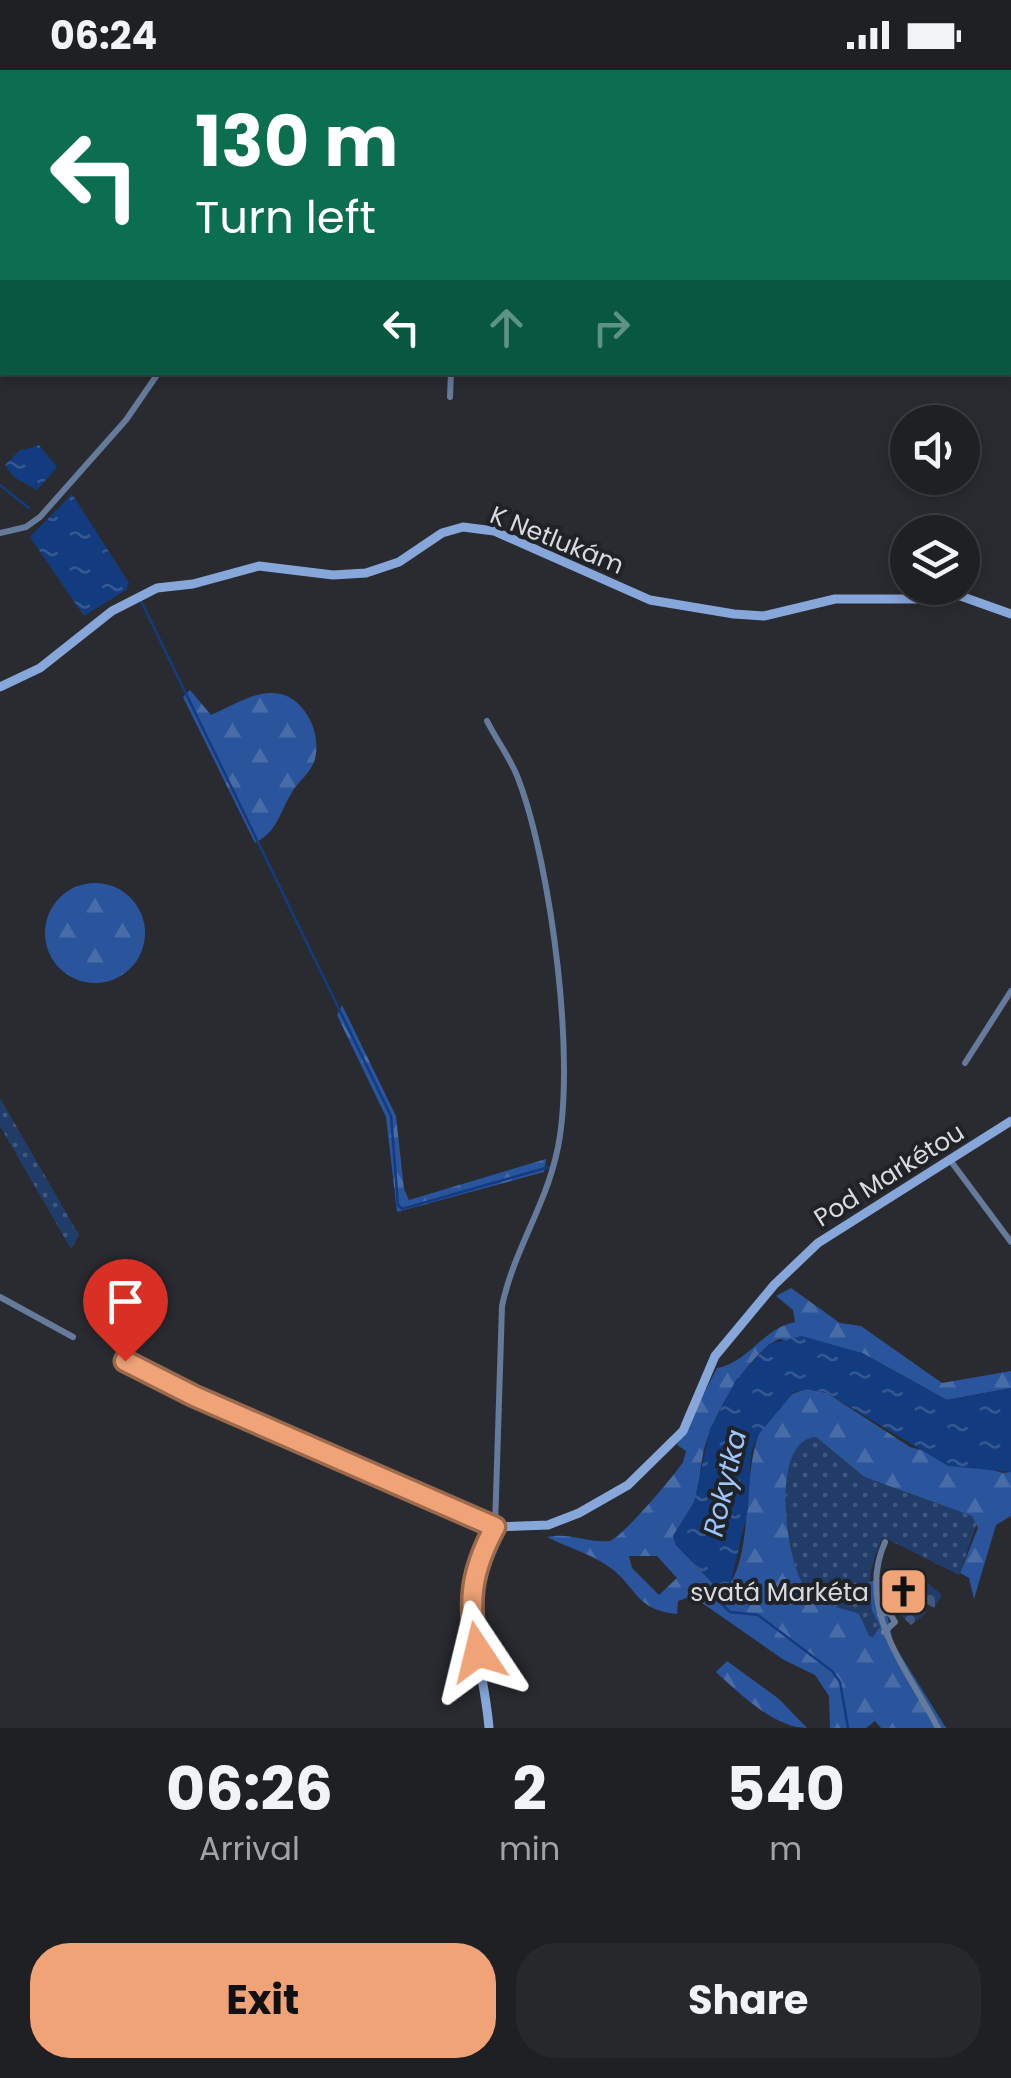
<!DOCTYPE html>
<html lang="en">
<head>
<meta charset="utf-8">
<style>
  :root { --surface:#1f2024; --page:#27282c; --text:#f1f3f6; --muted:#a1a3a6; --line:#3c3e41; --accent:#efa377 }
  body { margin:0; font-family:Poppins,sans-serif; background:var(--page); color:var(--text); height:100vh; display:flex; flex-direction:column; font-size:38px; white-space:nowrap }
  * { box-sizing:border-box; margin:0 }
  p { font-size:32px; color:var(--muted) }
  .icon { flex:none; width:55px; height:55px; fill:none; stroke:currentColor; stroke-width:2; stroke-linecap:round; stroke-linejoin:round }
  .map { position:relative; height:1658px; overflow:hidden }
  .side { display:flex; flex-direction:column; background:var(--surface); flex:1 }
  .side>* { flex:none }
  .banner { position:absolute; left:0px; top:0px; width:1012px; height:305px; box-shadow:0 5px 15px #0003,0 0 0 2px var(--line); background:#0b6e4f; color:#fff; overflow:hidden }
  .fabs { position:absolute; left:890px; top:335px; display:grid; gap:20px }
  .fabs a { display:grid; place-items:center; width:90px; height:90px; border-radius:50%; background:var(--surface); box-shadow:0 5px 15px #0003,0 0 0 2px var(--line); font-size:50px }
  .pin { position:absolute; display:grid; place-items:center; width:85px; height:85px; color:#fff; margin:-102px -42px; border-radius:50% 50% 50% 0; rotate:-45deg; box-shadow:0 0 10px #0007 }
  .pin .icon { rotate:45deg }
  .me { position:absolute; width:110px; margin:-55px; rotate:350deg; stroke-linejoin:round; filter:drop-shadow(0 0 8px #0008) }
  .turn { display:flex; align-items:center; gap:35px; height:210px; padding:0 30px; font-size:45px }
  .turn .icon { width:130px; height:130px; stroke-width:2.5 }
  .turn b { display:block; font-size:70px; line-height:85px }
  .lanes { display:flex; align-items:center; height:95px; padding:0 30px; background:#0003; justify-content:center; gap:50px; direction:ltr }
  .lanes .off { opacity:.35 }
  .eta { display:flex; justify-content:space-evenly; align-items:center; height:170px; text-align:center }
  .eta b { font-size:60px; font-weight:700; line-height:70px }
  .primary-button { display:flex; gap:20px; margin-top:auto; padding:20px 30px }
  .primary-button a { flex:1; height:115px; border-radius:40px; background:var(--accent); color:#111; font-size:40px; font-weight:700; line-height:115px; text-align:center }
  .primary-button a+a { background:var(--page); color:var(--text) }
  .status { display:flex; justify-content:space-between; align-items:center; height:70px; padding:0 50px; background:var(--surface); direction:ltr }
  .status svg { height:28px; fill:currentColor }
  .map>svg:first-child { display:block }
  .grass { fill:url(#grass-dots) }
  .forest { fill:url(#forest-firs); fill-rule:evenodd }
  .cemetery { fill:url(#cemetery-stones) }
  .water { fill:url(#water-ripples) }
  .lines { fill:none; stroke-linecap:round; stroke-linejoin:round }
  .stream { stroke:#133c80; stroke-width:2.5 }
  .street { stroke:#667a9b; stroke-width:6 }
  .secondary { stroke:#87a7db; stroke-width:9 }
  .route-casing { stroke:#9b6a4d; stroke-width:25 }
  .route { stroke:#efa377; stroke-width:18 }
  .labels { text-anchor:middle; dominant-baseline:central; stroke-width:8; stroke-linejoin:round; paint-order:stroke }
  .street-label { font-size:25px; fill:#d8dadd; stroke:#1f2226 }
  .poi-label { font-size:25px; fill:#d8dadd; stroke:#1f2226; text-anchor:end }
  .water-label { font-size:28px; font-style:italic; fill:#9fc3fe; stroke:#1f2226 }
</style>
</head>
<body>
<div class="status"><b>06:24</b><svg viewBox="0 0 49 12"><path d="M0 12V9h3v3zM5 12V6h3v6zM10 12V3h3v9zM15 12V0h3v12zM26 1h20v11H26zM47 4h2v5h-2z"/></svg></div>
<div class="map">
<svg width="1011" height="1658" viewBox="0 0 1011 1658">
  <defs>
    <pattern id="grass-dots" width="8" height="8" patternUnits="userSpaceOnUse" patternTransform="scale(2.5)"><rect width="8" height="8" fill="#213c69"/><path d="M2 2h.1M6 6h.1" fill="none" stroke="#40587e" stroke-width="1.8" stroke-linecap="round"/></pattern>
    <pattern id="forest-firs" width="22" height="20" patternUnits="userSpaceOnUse" patternTransform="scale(2.5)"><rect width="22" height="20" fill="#2a549b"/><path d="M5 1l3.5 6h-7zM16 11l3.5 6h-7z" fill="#486ca8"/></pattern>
    <pattern id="cemetery-stones" width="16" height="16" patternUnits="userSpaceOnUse" patternTransform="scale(2.5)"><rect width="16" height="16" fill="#213c69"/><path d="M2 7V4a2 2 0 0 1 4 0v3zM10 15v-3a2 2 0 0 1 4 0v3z" fill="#40587e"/></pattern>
    <pattern id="water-ripples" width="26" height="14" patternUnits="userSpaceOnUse" patternTransform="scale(2.5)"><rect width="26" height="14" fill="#133c80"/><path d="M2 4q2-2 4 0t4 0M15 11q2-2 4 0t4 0" fill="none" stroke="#355892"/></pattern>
  </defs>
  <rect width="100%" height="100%" fill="#292b30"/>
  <path class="grass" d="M 0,1028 L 79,1165 L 71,1179 L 0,1056 Z
    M 816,1367 L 863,1407 L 972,1446 L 977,1453 L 959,1505 L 883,1467 C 868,1499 864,1525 880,1557 L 878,1566 L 869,1567 C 849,1527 823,1546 804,1516 C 786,1489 769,1369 816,1367 Z"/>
  <path class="forest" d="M 190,620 L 211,645 C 228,638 251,623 270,623 C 303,621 324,664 314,692 C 309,705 297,712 291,724 C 279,744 277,762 255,773 L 183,627 Z
    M45 863a50 50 0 1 1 100 0a50 50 0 1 1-100 0Z
    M 342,935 L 396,1046 L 404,1119 L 409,1130 L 546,1089 L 544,1102 L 397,1142 L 386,1047 L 337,945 Z
    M 791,1218 L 840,1253 L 861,1256 L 942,1313 L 1011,1301 L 1011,1318 L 947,1330 L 862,1283 L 779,1269 C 747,1284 709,1351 703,1385 C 699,1401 701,1417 694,1432 C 689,1444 680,1455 673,1466 L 676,1475 L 723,1524 C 769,1472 720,1341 807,1319 L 827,1323 L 910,1377 L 1003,1403 L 1011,1402 L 1011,1446 L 996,1455 L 974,1529 L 969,1508 L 960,1503 L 978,1458 L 972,1446 L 864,1407 L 816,1367 C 769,1370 786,1489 804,1516 C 817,1536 838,1536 859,1544 L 869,1566 L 873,1567 L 880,1557 L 872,1540 L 868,1512 L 880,1509 L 893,1573 L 946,1658 L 881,1658 L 875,1651 L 866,1658 L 830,1658 L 829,1626 L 815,1605 L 784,1590 L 692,1526 L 678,1531 L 677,1544 C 633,1540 636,1513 606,1495 C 589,1483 566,1477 547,1467 C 570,1462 587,1473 609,1471 C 619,1471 675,1405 683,1392 L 686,1381 L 677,1375 L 717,1298 C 749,1292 762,1259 795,1252 L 793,1240 L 776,1226 ZM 629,1486 L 657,1486 L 677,1508 L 659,1525 L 632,1498 Z
    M 727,1591 L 779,1629 L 807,1658 C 775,1658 741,1625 716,1602 Z"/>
  <path class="cemetery" d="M 916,1504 L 942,1525 L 934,1538 L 927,1534 L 923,1539 L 926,1543 L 911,1555 L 888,1533 L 893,1527 L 908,1539 L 918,1526 L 907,1516 Z"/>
  <path class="water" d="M 39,375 L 57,397 L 37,420 L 14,407 L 5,395 L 19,381 Z
    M 72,424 L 129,513 L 126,520 L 84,546 L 30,467 Z
    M 802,1266 L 862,1283 L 947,1330 L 1011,1318 L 1011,1402 L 948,1396 L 827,1323 L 807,1319 L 794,1322 L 759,1364 L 751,1382 L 748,1439 L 730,1516 L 723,1524 L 676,1475 L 673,1466 L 694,1432 L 710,1359 L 736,1310 L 769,1274 Z"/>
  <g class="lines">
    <path class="stream" d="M 0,415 L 29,438
      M 141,531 L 391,1046 L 398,1135 L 402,1139 L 549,1097
      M 723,1524 L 722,1534 L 730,1542 L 758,1545 L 832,1601 L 840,1612 L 848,1658"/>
    <path class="street" d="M 106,0 L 107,2
      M 428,0 L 428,2
      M 206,2 L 207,0
      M 450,327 L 451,302
      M 0,463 L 26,457 L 40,447 L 126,350 L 159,302
      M 487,651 C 497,671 512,690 519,711 C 551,796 578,998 556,1086 C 544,1138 513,1183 502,1236 L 495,1457
      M 965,993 L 1011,921
      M 950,1090 L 1011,1172
      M 0,1227 L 73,1267
      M 125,1291 L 194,1326 L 494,1456
      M 885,1472 C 855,1540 908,1600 938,1658
      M 880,1545 L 889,1542 L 895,1552 L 884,1562"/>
    <path class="secondary" d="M 0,617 L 40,598 L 112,541 L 157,518 L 193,514 L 259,496 L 333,505 L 366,503 L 399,492 L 442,463 L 463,457 L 494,461 L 650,530 L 734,544 L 764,546 L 835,529 L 920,529 L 952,523 L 1011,544
      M 489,1658 C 482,1574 451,1537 495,1457 L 548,1455 L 579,1443 L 628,1415 L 683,1361 L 715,1286 L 774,1215 L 818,1173 L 1011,1051"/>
  </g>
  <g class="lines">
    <defs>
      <path id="route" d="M 125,1291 L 194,1326 L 495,1457 C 471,1501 467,1533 478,1582"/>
    </defs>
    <use href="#route" class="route-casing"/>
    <use href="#route" class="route"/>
  </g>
  <defs>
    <symbol id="church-square" viewBox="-11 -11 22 22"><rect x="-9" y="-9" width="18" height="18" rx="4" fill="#efa377" stroke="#1f2226"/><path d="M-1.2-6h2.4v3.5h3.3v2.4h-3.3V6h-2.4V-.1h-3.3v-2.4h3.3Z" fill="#111"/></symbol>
  </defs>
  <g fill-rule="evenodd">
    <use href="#church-square" x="876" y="1494" width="55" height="55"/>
  </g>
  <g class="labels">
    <g class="street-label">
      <text transform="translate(557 470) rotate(22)">K Netlukám</text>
      <text transform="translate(889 1105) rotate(-32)">Pod Markétou</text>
    </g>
    <g class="poi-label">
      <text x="869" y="1522">svatá Markéta</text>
    </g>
    <g class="water-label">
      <text transform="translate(725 1413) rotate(-77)">Rokytka</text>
    </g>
  </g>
</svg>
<div class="fabs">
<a><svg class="icon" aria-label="sound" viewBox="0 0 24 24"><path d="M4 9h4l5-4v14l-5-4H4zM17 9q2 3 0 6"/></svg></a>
<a><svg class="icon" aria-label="layers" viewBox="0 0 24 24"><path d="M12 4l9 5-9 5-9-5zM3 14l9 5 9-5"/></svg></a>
</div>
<div class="pin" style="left:125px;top:1291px;background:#d93025"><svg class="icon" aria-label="arrive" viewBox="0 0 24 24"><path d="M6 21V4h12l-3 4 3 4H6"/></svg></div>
<svg class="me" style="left:478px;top:1582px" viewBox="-20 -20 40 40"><path d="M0-17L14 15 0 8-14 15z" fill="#efa377" stroke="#fff" stroke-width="4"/></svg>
<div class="banner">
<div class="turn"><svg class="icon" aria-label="left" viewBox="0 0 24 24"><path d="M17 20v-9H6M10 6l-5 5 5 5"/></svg><div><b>130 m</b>Turn left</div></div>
<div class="lanes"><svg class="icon" aria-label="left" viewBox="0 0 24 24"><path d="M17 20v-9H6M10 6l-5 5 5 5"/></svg><svg class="icon off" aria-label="ahead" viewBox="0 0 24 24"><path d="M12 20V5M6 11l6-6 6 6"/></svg><svg class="icon off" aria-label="right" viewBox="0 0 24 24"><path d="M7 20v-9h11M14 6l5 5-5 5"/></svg></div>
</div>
</div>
<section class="side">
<div class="eta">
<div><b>06:26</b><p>Arrival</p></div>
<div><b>2</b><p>min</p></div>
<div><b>540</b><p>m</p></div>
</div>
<div class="primary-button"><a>Exit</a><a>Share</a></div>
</section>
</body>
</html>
